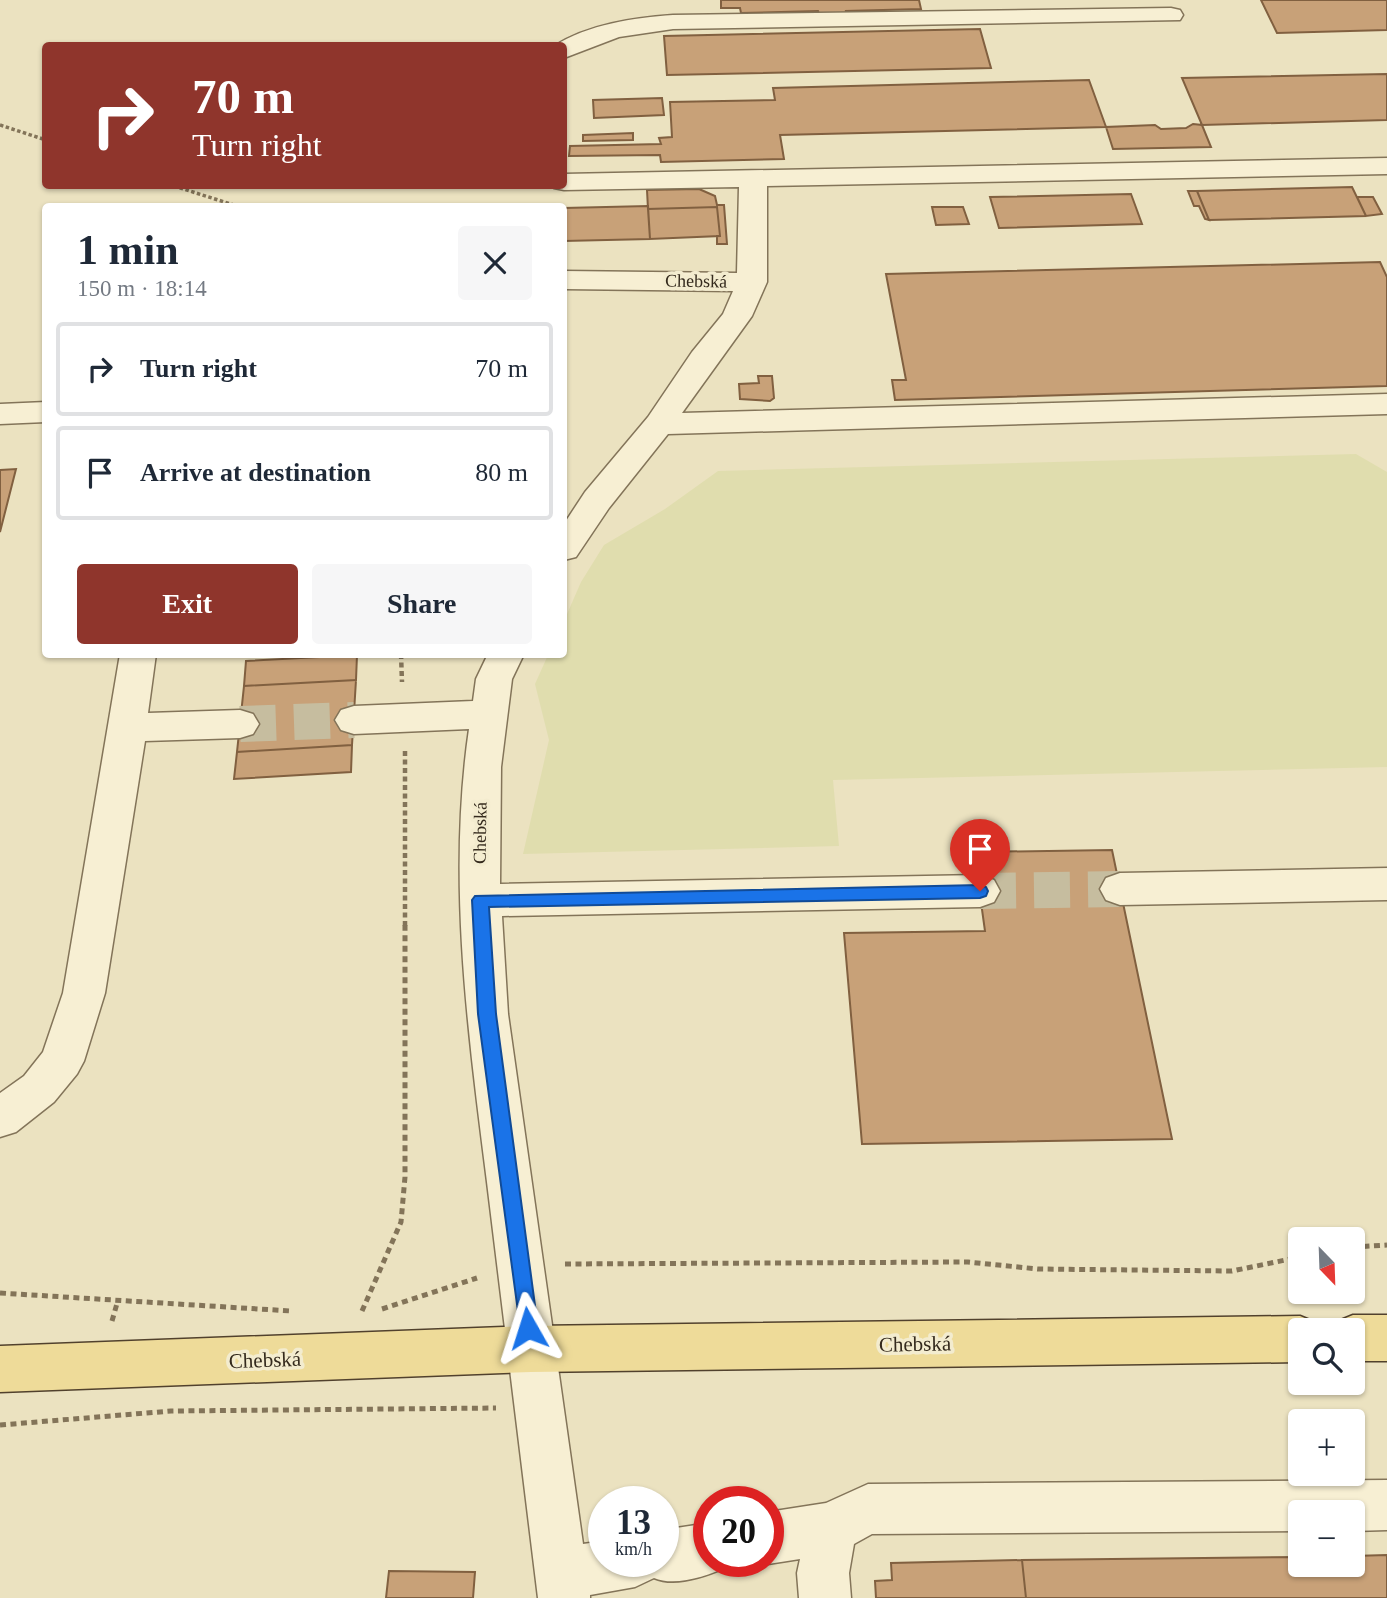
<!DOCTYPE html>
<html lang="en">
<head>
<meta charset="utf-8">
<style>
  :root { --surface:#fff; --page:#f6f6f7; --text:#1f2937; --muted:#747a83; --line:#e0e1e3; --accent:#8f352c }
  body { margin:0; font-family:Georgia,serif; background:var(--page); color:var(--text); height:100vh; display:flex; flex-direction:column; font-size:26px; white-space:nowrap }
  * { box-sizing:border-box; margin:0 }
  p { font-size:23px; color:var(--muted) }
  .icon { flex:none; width:38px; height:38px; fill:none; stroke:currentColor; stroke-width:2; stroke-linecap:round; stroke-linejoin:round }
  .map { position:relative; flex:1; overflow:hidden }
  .sheet { position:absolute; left:42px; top:203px; width:525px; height:455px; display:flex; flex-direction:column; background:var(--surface); border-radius:7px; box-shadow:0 2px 5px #0004 }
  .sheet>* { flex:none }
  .banner { position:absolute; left:42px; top:42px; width:525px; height:147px; border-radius:7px; box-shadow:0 2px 5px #0004; background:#8f352c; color:#fff; overflow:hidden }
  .needle { width:46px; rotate:157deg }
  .fabs { position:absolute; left:1288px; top:1227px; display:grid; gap:14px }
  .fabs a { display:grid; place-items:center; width:77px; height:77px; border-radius:7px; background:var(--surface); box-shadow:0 2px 5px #0004; font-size:35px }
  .speed { position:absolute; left:588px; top:1486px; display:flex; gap:14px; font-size:35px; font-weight:700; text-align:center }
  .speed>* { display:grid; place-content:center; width:91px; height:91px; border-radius:50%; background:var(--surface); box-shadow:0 2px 5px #0004; line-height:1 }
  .speed small { font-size:18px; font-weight:400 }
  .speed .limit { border:10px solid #d22; background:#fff; color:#111 }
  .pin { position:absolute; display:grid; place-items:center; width:60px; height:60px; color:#fff; margin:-72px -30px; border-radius:50% 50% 50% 0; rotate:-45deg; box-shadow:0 0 7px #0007 }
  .pin .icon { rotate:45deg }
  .me { position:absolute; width:77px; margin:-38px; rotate:354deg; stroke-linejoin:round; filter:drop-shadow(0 0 5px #0008) }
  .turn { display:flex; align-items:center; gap:24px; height:147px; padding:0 35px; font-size:32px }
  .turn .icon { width:91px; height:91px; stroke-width:2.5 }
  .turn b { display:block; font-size:49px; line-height:60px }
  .round { display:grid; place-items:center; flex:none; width:74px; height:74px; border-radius:7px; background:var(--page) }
  .overview { display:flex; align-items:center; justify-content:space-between; height:119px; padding:0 35px }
  h1 { font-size:42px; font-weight:600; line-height:52px }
  .primary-button { display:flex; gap:14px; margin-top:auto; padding:14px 35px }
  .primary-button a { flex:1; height:80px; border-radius:7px; background:var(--accent); color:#fff; font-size:28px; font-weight:600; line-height:80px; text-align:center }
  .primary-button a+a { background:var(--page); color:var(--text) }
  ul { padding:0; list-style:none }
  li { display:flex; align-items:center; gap:21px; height:94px; margin:0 14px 10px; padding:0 21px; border:4px solid var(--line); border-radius:7px }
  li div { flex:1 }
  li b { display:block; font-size:26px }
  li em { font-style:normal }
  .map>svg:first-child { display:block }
  .farmland { fill:#e0ddae }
  .building { fill:#c8a178; stroke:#816040; stroke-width:2 }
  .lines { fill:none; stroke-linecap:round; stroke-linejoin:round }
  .minor-tunnel { stroke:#c6bd9f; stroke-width:36; stroke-dasharray:36 18; stroke-linecap:butt }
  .minor-casing { stroke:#837459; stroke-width:3 }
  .major-casing { stroke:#51412d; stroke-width:3 }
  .path-far2 { stroke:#837459; stroke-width:3.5; stroke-dasharray:3.5 2.5; stroke-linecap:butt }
  .path-far1 { stroke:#837459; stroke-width:4.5; stroke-dasharray:5 3.5; stroke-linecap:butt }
  .path { stroke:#837459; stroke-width:5; stroke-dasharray:6 4.5; stroke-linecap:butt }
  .minor { fill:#f7efd3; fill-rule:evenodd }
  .major { fill:#eedb99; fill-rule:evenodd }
  .route { fill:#1a73e8; stroke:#114b97; stroke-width:2 }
  .labels { text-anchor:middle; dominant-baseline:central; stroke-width:7; stroke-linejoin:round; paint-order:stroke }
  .street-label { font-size:18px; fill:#342a1d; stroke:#f3eccf }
  .near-street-label { font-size:21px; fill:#342a1d; stroke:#f3eccf }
</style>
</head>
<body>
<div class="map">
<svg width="1387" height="1598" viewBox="0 0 1387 1598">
  <rect width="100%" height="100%" fill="#ebe2c0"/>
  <path class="farmland" d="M 1356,454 L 1387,472 L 1387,767 L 833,780 L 839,846 L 523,854 L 549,740 L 535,684 L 548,655 L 564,654 L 564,621 L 581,582 L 604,545 L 665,509 L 718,471 Z"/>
  <path class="building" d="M 721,0 L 919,0 L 921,9 L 846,11 L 847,15 L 820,16 L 818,11 L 741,13 L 740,8 L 721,8 Z
    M 1261,0 L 1387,0 L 1387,30 L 1277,33 Z
    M 980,29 L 991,68 L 667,75 L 664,36 Z
    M 1387,74 L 1387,120 L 1202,125 L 1182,78 Z
    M 1089,80 L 1106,127 L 780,135 L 784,159 L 661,162 L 660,155 L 569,156 L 570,146 L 661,144 L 659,138 L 672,137 L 670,102 L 775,100 L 773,88 Z
    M 662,98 L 664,115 L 594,118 L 593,100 Z
    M 1193,124 L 1202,125 L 1211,147 L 1113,149 L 1106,127 L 1155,125 L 1161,129 L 1186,128 Z
    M 633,133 L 633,140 L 583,141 L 583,135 Z
    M 1352,187 L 1366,216 L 1209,220 L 1197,191 Z
    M 699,189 L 715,196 L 717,205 L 724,205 L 727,244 L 717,244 L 717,236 L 720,236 L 717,207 L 648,209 L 647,190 Z
    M 1188,191 L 1197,191 L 1209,220 L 1205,219 L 1199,206 L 1194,206 Z
    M 1131,194 L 1142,224 L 999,228 L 990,197 Z
    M 1357,197 L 1373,197 L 1382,214 L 1366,216 Z
    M 648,206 L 650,239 L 564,241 L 564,208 Z
    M 717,207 L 720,236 L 650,239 L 648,209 Z
    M 932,207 L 963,207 L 969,224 L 936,225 Z
    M 1380,262 L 1387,277 L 1387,386 L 895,400 L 892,380 L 906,380 L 886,274 Z
    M 758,376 L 772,376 L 774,398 L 770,401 L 740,399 L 739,384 L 759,383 Z
    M 16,469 L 0,532 L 0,470 Z
    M 357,655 L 356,680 L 244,686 L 246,661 Z
    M 356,680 L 352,745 L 237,752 L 244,686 Z
    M 352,745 L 351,772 L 234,779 L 237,752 Z
    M 1112,850 L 1172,1139 L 862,1144 L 844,933 L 985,931 L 974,852 Z
    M 1387,1555 L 1387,1598 L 1026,1598 L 1022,1560 L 1300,1557 L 1300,1564 L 1353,1564 L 1353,1556 Z
    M 1022,1560 L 1026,1598 L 876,1598 L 875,1581 L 892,1580 L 891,1563 Z
    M 389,1571 L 475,1572 L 473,1598 L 386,1598 Z"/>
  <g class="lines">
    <path class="minor-tunnel" d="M 240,724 L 354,720
      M 980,891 L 1120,889"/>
    <defs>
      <path id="minor" d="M 1171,8 L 1180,10 L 1183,15 L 1180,20 L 673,29 L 619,37 L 564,58 L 564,46 L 554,46 C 589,24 633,18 673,15 Z
        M 1387,158 L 1387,174 L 767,186 L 767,282 L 752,316 L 682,413 L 1387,394 L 1387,414 L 668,434 L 609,508 L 576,557 L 564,560 L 564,524 L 585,492 L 648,417 L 692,352 L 723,314 L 733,291 L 564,289 L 564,271 L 737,273 L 739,187 L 564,190 L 554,188 L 553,186 L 564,186 L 564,174 Z
        M 46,402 L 46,422 L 0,424 L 0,404 Z
        M 120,654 L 156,654 L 148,713 L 240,710 L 253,714 L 259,724 L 253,734 L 240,738 L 145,741 L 105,993 L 84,1061 L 77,1074 L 54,1102 L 16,1132 L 0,1137 L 0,1093 L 24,1076 L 43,1052 L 63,993 Z
        M 488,654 L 524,654 L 512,679 L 501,767 L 500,884 L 980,875 L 994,880 L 1000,891 L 994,902 L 980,907 L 502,916 L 508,1014 L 583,1544 L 604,1541 L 604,1561 L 663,1561 L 663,1530 L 709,1523 L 709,1561 L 730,1561 L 727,1567 C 707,1576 675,1587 654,1578 L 635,1587 L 590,1595 L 590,1598 L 538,1598 C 521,1459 504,1321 487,1182 C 468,1032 447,879 469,729 L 354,734 L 341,730 L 335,720 L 341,710 L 354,706 L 473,701 L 476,679 Z
        M 1387,868 L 1387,900 L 1120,905 L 1106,900 L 1100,889 L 1106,878 L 1120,873 Z
        M 1387,1480 L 1387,1530 L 1353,1531 L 1353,1512 L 1300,1512 L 1300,1531 L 872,1534 L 854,1544 L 849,1573 L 851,1598 L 799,1598 L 797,1573 L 800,1559 L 768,1564 L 761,1561 L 768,1561 L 768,1512 L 826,1503 L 868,1484 Z"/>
      <path id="major" d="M 1353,1315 L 1387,1315 L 1387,1361 L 1353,1361 L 1353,1330 L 1333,1330 L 1336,1322 Z
        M 1300,1316 L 1317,1323 L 1320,1330 L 1300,1330 L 1300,1362 L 531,1372 L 0,1392 L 0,1346 L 531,1326 Z"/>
    </defs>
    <use href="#minor" class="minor-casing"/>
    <use href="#major" class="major-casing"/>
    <path class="path-far2" d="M 0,125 L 46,140
      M 174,186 L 237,206"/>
    <path class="path-far1" d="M 401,654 L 402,682
      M 405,751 L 405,927"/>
    <path class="path" d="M 1353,1247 L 1387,1245
      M 565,1264 L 968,1262 L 1038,1269 L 1232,1271 L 1300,1257
      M 0,1293 L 291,1311
      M 382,1309 L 477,1278
      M 362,1311 L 401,1222 L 405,1177 L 405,925
      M 112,1321 L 118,1300
      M 0,1425 L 171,1411 L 496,1408"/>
    <use href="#minor" class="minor"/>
    <use href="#major" class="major"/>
  </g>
  <path class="route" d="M 980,885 L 986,887 L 988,891 L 986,896 L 980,898 L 489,907 L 496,1014 L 538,1328 L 535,1334 L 528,1337 L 521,1334 L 478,1014 L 472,900 L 475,896 Z"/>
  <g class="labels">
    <g class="street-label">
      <text transform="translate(696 281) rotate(1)">Chebská</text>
      <text transform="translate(480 833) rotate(-89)">Chebská</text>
    </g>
    <g class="near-street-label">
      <text transform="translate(915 1344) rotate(-1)">Chebská</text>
      <text transform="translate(265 1360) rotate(-2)">Chebská</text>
    </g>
  </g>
</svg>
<div class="fabs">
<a><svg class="needle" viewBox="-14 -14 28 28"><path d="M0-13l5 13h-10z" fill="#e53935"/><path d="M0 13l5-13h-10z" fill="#747a83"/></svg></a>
<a><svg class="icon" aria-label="search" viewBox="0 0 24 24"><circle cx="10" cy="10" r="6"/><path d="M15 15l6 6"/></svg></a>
<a>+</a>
<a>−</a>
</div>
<div class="speed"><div>13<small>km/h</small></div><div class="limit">20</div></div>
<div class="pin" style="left:980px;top:891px;background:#d93025"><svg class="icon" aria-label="arrive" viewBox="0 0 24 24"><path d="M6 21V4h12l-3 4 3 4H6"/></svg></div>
<svg class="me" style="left:528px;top:1328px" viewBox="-20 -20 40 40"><path d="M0-17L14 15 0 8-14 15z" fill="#1a73e8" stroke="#fff" stroke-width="4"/></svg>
<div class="banner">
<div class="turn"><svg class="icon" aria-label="right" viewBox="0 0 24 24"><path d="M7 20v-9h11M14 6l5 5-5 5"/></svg><div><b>70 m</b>Turn right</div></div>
</div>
<section class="sheet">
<div class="overview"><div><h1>1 min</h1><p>150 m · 18:14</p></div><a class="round"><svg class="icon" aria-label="close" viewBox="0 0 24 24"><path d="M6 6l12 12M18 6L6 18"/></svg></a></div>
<ul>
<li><svg class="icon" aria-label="right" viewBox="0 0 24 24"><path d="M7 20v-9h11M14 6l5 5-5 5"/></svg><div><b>Turn right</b></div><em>70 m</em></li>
<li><svg class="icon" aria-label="arrive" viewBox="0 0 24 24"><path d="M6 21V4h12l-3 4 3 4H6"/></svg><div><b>Arrive at destination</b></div><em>80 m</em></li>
</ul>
<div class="primary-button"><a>Exit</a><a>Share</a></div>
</section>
</div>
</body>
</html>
